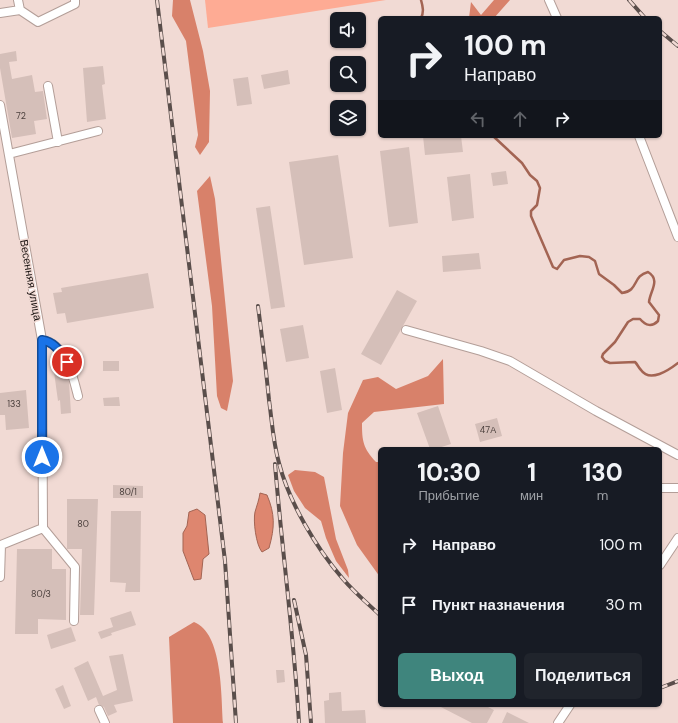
<!DOCTYPE html>
<html lang="ru">
<head>
<meta charset="utf-8">
<style>
  :root { --surface:#171b24; --page:#20242c; --text:#f1f3f6; --muted:#9ea1a6; --accent:#3f857d }
  body { margin:0; font-family:"DM Sans",sans-serif; background:var(--page); color:var(--text); height:100vh; display:flex; flex-direction:column; font-size:15px; white-space:nowrap }
  * { box-sizing:border-box; margin:0 }
  p { font-size:13px; color:var(--muted) }
  .icon { flex:none; width:22px; height:22px; fill:none; stroke:currentColor; stroke-width:2; stroke-linecap:round; stroke-linejoin:round }
  .map { position:relative; flex:1; overflow:hidden }
  .side { position:absolute; left:378px; top:447px; width:284px; height:260px; display:flex; flex-direction:column; background:var(--surface); border-radius:6px; box-shadow:0 1px 3px #0004 }
  .side>* { flex:none }
  .guide { position:absolute; left:378px; top:16px; width:284px; height:122px; border-radius:6px; box-shadow:0 1px 3px #0004; background:#171b24; color:var(--text); overflow:hidden }
  .fabs { position:absolute; left:330px; top:12px; display:grid; gap:8px }
  .fabs a { display:grid; place-items:center; width:36px; height:36px; border-radius:6px; background:var(--surface); box-shadow:0 1px 3px #0004; font-size:20px }
  .pin { position:absolute; display:grid; place-items:center; width:34px; height:34px; color:#fff; margin:-17px; border:2px solid #fff; border-radius:50%; box-shadow:0 1px 4px #0007 }
  .me { position:absolute; width:44px; margin:-22px; rotate:0deg; stroke-linejoin:round; filter:drop-shadow(0 0 3px #0008) }
  .turn { display:flex; align-items:center; gap:14px; height:84px; padding:0 20px; font-size:18px }
  .turn .icon { width:52px; height:52px; stroke-width:2.5 }
  .turn b { display:block; font-size:28px; line-height:34px }
  .lanes { display:flex; align-items:center; height:38px; padding:0 20px; background:#0003; justify-content:center; gap:20px; direction:ltr }
  .lanes .off { opacity:.35 }
  .eta { display:flex; justify-content:space-evenly; align-items:center; height:68px; text-align:center }
  .eta b { font-size:24px; font-weight:800; line-height:28px }
  .primary-button { display:flex; gap:8px; margin-top:auto; padding:8px 20px }
  .primary-button a { flex:1; height:46px; border-radius:6px; background:var(--accent); color:#fff; font-size:16px; font-weight:800; line-height:46px; text-align:center }
  .primary-button a+a { background:var(--page); color:var(--text) }
  ul { padding:0; list-style:none }
  li { display:flex; align-items:center; gap:12px; height:60px; padding:0 20px }
  li div { flex:1 }
  li b { display:block; font-size:15px }
  li em { font-style:normal }
  .map>svg:first-child { display:block }
  .green { fill:#feab94 }
  .forest { fill:#d8816a }
  .water { fill:#de866f; stroke:#a36453 }
  .lines { fill:none; stroke-linecap:round; stroke-linejoin:round }
  .stream { stroke:#a36453; stroke-width:2.5 }
  .building { fill:#d5bfb9 }
  .minor-casing { stroke:#b39e98; stroke-width:10 }
  .minor { stroke:#fff; stroke-width:8 }
  .rail-casing { stroke:#5a4e4b; stroke-width:4 }
  .rail { stroke:#f1dad4; stroke-width:2.5; stroke-dasharray:8; stroke-linecap:butt }
  .route-casing { stroke:#114b97; stroke-width:10 }
  .route { stroke:#1a73e8; stroke-width:7 }
  .labels { text-anchor:middle; dominant-baseline:central; stroke-width:3; stroke-linejoin:round; paint-order:stroke }
  .number-label { font-size:9px; fill:#493e3b }
  .street-label { font-size:11px; fill:#1a1311; stroke:#f1dad4 }
</style>
</head>
<body>
<div class="map">
<svg width="678" height="723" viewBox="0 0 678 723">
  <rect width="100%" height="100%" fill="#f1dad4"/>
  <path class="green" d="M 205,0 L 386,0 L 208,28 Z"/>
  <path class="forest" d="M 173,0 L 190,0 L 203,51 L 210,91 L 209,142 L 200,155 L 195,147 L 198,135 L 186,41 L 172,16 Z
    M 494,0 L 510,0 L 494,18 L 469,18 L 471,2 L 481,15 Z
    M 210,176 L 215,199 L 233,381 L 227,411 L 221,408 L 217,396 L 212,306 L 197,191 Z
    M 443,359 L 444,404 L 374,412 L 362,423 C 362,441 363,448 376,462 L 380,462 L 380,577 L 357,545 L 340,506 L 343,453 L 348,413 L 363,380 L 378,377 L 396,389 L 428,376 Z
    M 295,470 L 315,472 L 324,477 L 336,539 L 348,570 L 349,578 L 336,561 L 326,538 L 321,521 L 305,508 L 294,491 L 288,475 Z
    M 194,622 C 223,633 221,697 223,723 L 173,723 L 169,637 Z"/>
  <path class="water" d="M 260,493 L 267,495 C 275,514 275,527 269,548 L 262,552 C 256,545 253,521 255,512 C 257,505 259,500 260,493 Z
    M 197,509 L 205,515 L 209,554 L 203,559 L 201,579 L 194,580 L 183,551 L 183,533 L 187,526 L 189,512 Z"/>
  <g class="lines">
    <path class="stream" d="M 421,18 C 424,12 423,7 421,0
      M 493,136 L 522,163 L 530,175 L 537,181 L 540,188 L 537,205 L 531,211 L 531,216 L 553,267 L 557,269 L 564,260 L 580,256 L 589,257 L 595,261 L 599,274 L 614,285 L 622,293 C 639,291 632,276 648,272 C 661,280 650,291 649,302 L 659,315 L 658,321 C 652,327 646,326 640,319 L 633,319 L 628,322 L 615,342 L 603,354 L 602,357 L 605,361 L 610,363 L 635,362 C 638,365 638,367 641,370 C 650,383 669,370 678,363"/>
  </g>
  <path class="building" d="M 16,51 L 17,61 L 9,62 L 12,79 L 32,75 L 35,92 L 43,91 L 47,119 L 34,121 L 36,134 L 12,138 L 0,68 L 0,54 Z
    M 103,66 L 105,84 L 102,85 L 106,119 L 87,122 L 83,68 Z
    M 288,70 L 290,84 L 264,89 L 261,75 Z
    M 248,77 L 252,104 L 237,106 L 233,79 Z
    M 423,136 L 461,136 L 463,152 L 425,155 Z
    M 409,147 L 418,223 L 389,227 L 380,151 Z
    M 338,155 L 353,258 L 304,265 L 289,162 Z
    M 506,171 L 508,184 L 493,186 L 491,173 Z
    M 470,174 L 474,218 L 452,221 L 447,177 Z
    M 270,206 L 285,307 L 271,309 L 256,208 Z
    M 479,253 L 481,269 L 443,272 L 442,256 Z
    M 148,273 L 154,308 L 67,323 L 65,313 L 57,314 L 53,293 L 62,292 L 61,288 Z
    M 397,290 L 417,301 L 381,365 L 361,354 Z
    M 303,325 L 309,358 L 286,362 L 280,329 Z
    M 103,361 L 119,361 L 119,371 L 103,371 Z
    M 335,368 L 342,410 L 327,413 L 320,371 Z
    M 65,371 L 69,382 L 71,413 L 61,414 L 60,400 L 58,401 L 54,372 Z
    M 26,390 L 29,428 L 6,430 L 5,415 L 0,415 L 0,393 Z
    M 119,397 L 120,406 L 104,406 L 103,398 Z
    M 438,406 L 451,444 L 435,449 L 430,449 L 417,413 Z
    M 497,418 L 502,436 L 480,442 L 475,424 Z
    M 113,485 L 143,486 L 143,498 L 113,498 Z
    M 67,499 L 98,499 L 94,615 L 80,615 L 82,549 L 67,549 Z
    M 111,511 L 141,511 L 140,592 L 125,592 L 126,583 L 110,582 Z
    M 17,549 L 52,549 L 52,569 L 66,569 L 66,620 L 38,619 L 38,634 L 15,634 Z
    M 131,611 L 136,625 L 111,633 L 112,635 L 101,639 L 98,632 L 113,627 L 110,618 Z
    M 71,627 L 76,641 L 51,649 L 47,635 Z
    M 123,654 L 133,701 L 114,705 L 117,712 L 108,716 L 104,707 L 99,705 L 96,697 L 88,701 L 74,668 L 88,661 L 103,696 L 117,690 L 109,656 Z
    M 276,670 L 284,670 L 285,682 L 277,683 Z
    M 63,685 L 71,706 L 64,709 L 55,689 Z
    M 341,692 L 342,711 L 365,710 L 366,723 L 325,723 L 324,701 L 329,700 L 329,693 Z
    M 437,705 L 484,705 L 494,710 L 487,723 L 472,723 Z
    M 507,712 L 529,723 L 502,723 Z"/>
  <g class="lines">
    <defs>
      <path id="minor" d="M 18,0 L 20,10
        M 549,0 L 557,18
        M 0,13 L 20,10 L 38,22 L 75,4 L 75,0
        M 48,86 L 58,142
        M 0,105 L 42,340 L 43,528 L 75,567 L 74,621
        M 639,136 L 678,237
        M 9,154 L 98,131
        M 406,330 L 481,351 L 510,361 L 596,411 L 678,455
        M 42,340 C 66,344 73,376 78,396
        M 660,488 L 678,488
        M 660,565 L 678,538
        M 0,577 L 1,545 L 43,528
        M 99,710 L 105,723
        M 558,723 L 570,705"/>
    </defs>
    <use href="#minor" class="minor-casing"/>
    <use href="#minor" class="minor"/>
    <defs>
      <path id="rail" d="M 157,0 L 225,561 L 236,723
        M 629,0 L 645,18
        M 660,31 L 678,46
        M 258,306 C 262,337 266,369 269,400 C 272,421 273,442 279,463 C 289,502 316,548 343,579 C 354,592 367,603 380,615
        M 275,464 C 282,551 294,636 299,723
        M 294,600 L 306,655 L 311,723
        M 660,688 L 678,681"/>
    </defs>
    <use href="#rail" class="rail-casing"/>
    <use href="#rail" class="rail"/>
  </g>
  <g class="lines">
    <defs>
      <path id="route" d="M 42,457 L 42,340 C 55,342 60,352 67,362"/>
    </defs>
    <use href="#route" class="route-casing"/>
    <use href="#route" class="route"/>
  </g>
  <g class="labels">
    <g class="number-label">
      <text x="21" y="116">72</text>
      <text x="14" y="404">133</text>
      <text x="488" y="430">47А</text>
      <text x="128" y="492">80/1</text>
      <text x="83" y="524">80</text>
      <text x="41" y="594">80/3</text>
    </g>
    <g class="street-label">
      <text transform="translate(31 280) rotate(80)">Весенняя улица</text>
    </g>
  </g>
</svg>
<div class="fabs">
<a><svg class="icon" aria-label="sound" viewBox="0 0 24 24"><path d="M4 9h4l5-4v14l-5-4H4zM17 9q2 3 0 6"/></svg></a>
<a><svg class="icon" aria-label="search" viewBox="0 0 24 24"><circle cx="10" cy="10" r="6"/><path d="M15 15l6 6"/></svg></a>
<a><svg class="icon" aria-label="layers" viewBox="0 0 24 24"><path d="M12 4l9 5-9 5-9-5zM3 14l9 5 9-5"/></svg></a>
</div>
<div class="pin" style="left:67px;top:362px;background:#d93025"><svg class="icon" aria-label="arrive" viewBox="0 0 24 24"><path d="M6 21V4h12l-3 4 3 4H6"/></svg></div>
<svg class="me" style="left:42px;top:457px" viewBox="-20 -20 40 40"><circle r="17" fill="#1a73e8" stroke="#fff" stroke-width="3"/><path d="M0-11L8 9 0 5-8 9z" fill="#fff"/></svg>
<div class="guide">
<div class="turn"><svg class="icon" aria-label="right" viewBox="0 0 24 24"><path d="M7 20v-9h11M14 6l5 5-5 5"/></svg><div><b>100 m</b>Направо</div></div>
<div class="lanes"><svg class="icon off" aria-label="left" viewBox="0 0 24 24"><path d="M17 20v-9H6M10 6l-5 5 5 5"/></svg><svg class="icon off" aria-label="ahead" viewBox="0 0 24 24"><path d="M12 20V5M6 11l6-6 6 6"/></svg><svg class="icon" aria-label="right" viewBox="0 0 24 24"><path d="M7 20v-9h11M14 6l5 5-5 5"/></svg></div>
</div>
<section class="side">
<div class="eta">
<div><b>10:30</b><p>Прибытие</p></div>
<div><b>1</b><p>мин</p></div>
<div><b>130</b><p>m</p></div>
</div>
<ul>
<li><svg class="icon" aria-label="right" viewBox="0 0 24 24"><path d="M7 20v-9h11M14 6l5 5-5 5"/></svg><div><b>Направо</b></div><em>100 m</em></li>
<li><svg class="icon" aria-label="arrive" viewBox="0 0 24 24"><path d="M6 21V4h12l-3 4 3 4H6"/></svg><div><b>Пункт назначения</b></div><em>30 m</em></li>
</ul>
<div class="primary-button"><a>Выход</a><a>Поделиться</a></div>
</section>
</div>
</body>
</html>
